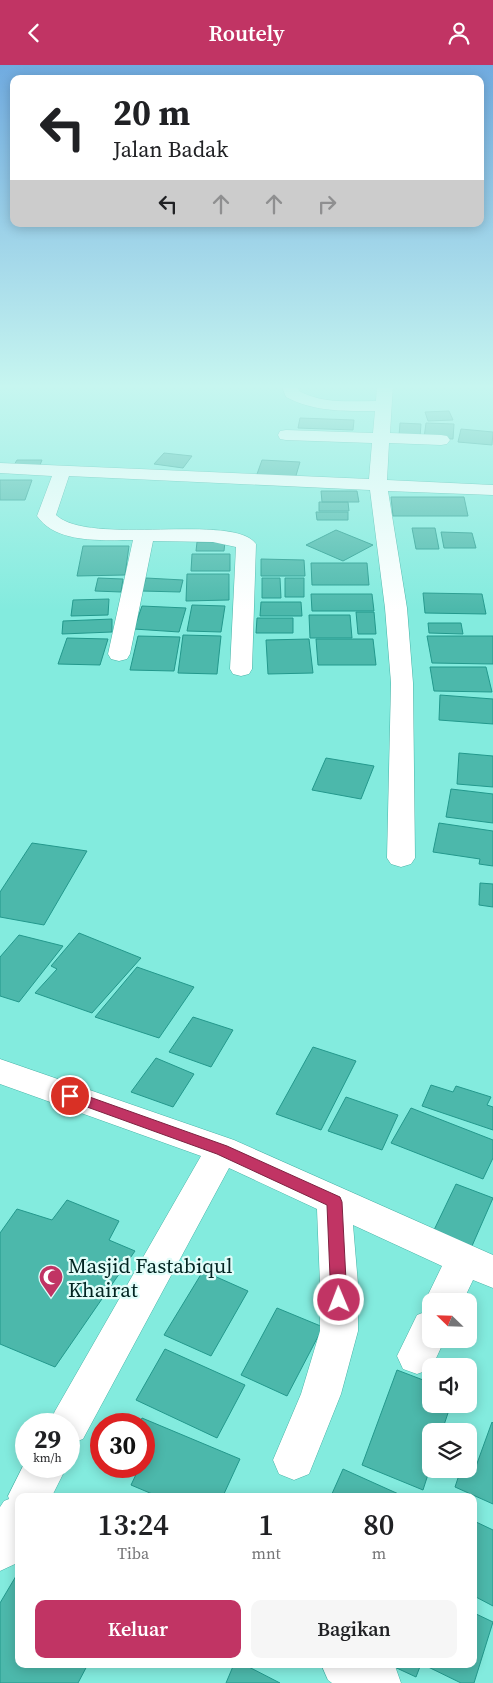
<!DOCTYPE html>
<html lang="id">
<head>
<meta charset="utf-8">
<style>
  :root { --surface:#fff; --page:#f6f6f6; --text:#202124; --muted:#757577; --accent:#c13464 }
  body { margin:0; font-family:"Source Serif 4",serif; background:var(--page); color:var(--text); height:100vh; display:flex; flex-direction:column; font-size:19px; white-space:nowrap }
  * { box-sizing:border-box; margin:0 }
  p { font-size:16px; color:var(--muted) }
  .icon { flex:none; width:28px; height:28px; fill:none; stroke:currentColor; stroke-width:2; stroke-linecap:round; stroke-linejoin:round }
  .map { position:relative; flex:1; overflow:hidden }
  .drawer { position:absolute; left:15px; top:1428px; width:462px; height:175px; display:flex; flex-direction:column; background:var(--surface); border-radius:10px; box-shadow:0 2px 12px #0003 }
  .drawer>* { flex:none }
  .top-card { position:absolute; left:10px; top:10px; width:474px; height:152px; border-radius:10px; box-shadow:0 2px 12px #0003; background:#fff; color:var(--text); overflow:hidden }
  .needle { width:32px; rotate:293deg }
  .controls { position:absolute; left:422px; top:1228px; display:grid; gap:10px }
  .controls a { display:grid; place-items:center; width:55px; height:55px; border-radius:10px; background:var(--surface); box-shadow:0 2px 12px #0003; font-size:25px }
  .speed { position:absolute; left:15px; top:1348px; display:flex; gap:10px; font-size:25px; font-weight:700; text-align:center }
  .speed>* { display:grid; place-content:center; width:65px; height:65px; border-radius:50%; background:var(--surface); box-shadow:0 2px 12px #0003; line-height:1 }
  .speed small { font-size:12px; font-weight:400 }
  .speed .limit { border:8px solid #d22; background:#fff; color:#111 }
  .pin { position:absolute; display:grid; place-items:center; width:42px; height:42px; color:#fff; margin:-21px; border:2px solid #fff; border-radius:50%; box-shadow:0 1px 5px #0007 }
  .me { position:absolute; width:55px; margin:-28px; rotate:359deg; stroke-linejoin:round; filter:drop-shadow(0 0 4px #0008) }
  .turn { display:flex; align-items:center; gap:18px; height:105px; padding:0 20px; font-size:22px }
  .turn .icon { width:65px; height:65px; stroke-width:2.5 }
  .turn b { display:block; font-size:35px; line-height:42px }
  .lanes { display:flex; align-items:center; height:48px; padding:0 20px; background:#0003; justify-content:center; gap:25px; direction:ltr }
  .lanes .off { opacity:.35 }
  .eta { display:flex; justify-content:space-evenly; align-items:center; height:85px; text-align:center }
  .eta b { font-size:30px; font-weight:600; line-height:35px }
  .cta { display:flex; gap:10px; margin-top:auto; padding:10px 20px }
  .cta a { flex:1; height:58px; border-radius:10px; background:var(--accent); color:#fff; font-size:20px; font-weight:600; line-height:58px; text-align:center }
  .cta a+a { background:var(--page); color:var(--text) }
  header { display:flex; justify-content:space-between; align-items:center; height:65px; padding:0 20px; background:var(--accent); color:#fff; font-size:22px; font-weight:600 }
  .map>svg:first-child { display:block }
  .building { fill:#4cb8ab; stroke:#23988c }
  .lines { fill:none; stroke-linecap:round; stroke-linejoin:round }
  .street-casing { stroke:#47b3a7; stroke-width:1 }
  .street { fill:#fff; fill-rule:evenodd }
  .route { fill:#c13464; stroke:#7d2241 }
  .labels { text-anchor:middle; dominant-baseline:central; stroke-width:4.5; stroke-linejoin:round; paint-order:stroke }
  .near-poi-label { font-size:21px; fill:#022421; stroke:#e1fdf9; text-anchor:start }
</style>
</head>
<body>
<header><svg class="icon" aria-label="back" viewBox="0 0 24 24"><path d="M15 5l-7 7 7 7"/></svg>Routely<svg class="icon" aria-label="person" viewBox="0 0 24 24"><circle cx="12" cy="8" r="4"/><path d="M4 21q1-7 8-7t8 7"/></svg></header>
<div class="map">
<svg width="493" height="1618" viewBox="0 0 493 1618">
  <rect width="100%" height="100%" fill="#83ebde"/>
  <path class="building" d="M 449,346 L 453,355 L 428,356 L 425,347 Z
    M 300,353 L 354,355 L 353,365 L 298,363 Z
    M 400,358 L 421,359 L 420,372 L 399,371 Z
    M 426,358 L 454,359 L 453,374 L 424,373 Z
    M 461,364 L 493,367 L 492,380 L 458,377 Z
    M 164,388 L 192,391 L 183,403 L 154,399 Z
    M 17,395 L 42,395 L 40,400 L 14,400 Z
    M 262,395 L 300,397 L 295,414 L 256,412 Z
    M 0,415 L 32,415 L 25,435 L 0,435 Z
    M 321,426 L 357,426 L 359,437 L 322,437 Z
    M 391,432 L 464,432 L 468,451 L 393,451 Z
    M 319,437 L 348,437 L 349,446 L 319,446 Z
    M 316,447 L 348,447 L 348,455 L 317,455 Z
    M 412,463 L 435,463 L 439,484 L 416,484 Z
    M 336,465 L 373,480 L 343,496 L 306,480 Z
    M 441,467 L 472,468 L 476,483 L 444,483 Z
    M 197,477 L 225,477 L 224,486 L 196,486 Z
    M 83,481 L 129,481 L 125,510 L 77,511 Z
    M 192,489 L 230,489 L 230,506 L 191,506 Z
    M 261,494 L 304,495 L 305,511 L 261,511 Z
    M 311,498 L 367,498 L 369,520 L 312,520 Z
    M 187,509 L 229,509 L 229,535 L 186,536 Z
    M 98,513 L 123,514 L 121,527 L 95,526 Z
    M 146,513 L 183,515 L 180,527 L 142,526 Z
    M 262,513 L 280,513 L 281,533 L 262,533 Z
    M 285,513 L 304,513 L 304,532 L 285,532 Z
    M 423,528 L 482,529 L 486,549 L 425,548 Z
    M 311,529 L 372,529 L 374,546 L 312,546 Z
    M 109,534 L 108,550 L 71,551 L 73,535 Z
    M 261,537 L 301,537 L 302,551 L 260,551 Z
    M 192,540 L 225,541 L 221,567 L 187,566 Z
    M 142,541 L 186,543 L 179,567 L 134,564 Z
    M 356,547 L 374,547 L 376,569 L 358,569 Z
    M 309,550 L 350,550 L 352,573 L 310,573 Z
    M 257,553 L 293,553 L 293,568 L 256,568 Z
    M 112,554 L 112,567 L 62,569 L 63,556 Z
    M 428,558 L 461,558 L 463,569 L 429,568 Z
    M 183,570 L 221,571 L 217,609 L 178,608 Z
    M 138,571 L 180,572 L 174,606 L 130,605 Z
    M 427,571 L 493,571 L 493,599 L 432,598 Z
    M 67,573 L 108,574 L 100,600 L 58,599 Z
    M 309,574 L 313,608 L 268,609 L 266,575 Z
    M 316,574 L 373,574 L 376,600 L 318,600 Z
    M 430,602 L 486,602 L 492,627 L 434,626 Z
    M 440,630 L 493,634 L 493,659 L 439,655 Z
    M 459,688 L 493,691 L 493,722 L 457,719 Z
    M 326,693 L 374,701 L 361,734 L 312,725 Z
    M 451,724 L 493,729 L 493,758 L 446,752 Z
    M 439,758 L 493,766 L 493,801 L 479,799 L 480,794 L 433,787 Z
    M 32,778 L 87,786 L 44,860 L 0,852 L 0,827 Z
    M 480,818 L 493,819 L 493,842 L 479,840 Z
    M 79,868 L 141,893 L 92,948 L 35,928 L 57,904 L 51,901 Z
    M 19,870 L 63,881 L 19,937 L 0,931 L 0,892 Z
    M 137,902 L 194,922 L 159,973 L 95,952 Z
    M 193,952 L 233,965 L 211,1002 L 169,987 Z
    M 313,982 L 356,996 L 321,1065 L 276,1049 Z
    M 156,993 L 194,1009 L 173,1042 L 131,1027 Z
    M 431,1020 L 453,1027 L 456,1021 L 491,1032 L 487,1040 L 493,1042 L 493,1065 L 422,1041 Z
    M 346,1032 L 398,1050 L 382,1085 L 328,1066 Z
    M 411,1043 L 493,1075 L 493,1093 L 483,1114 L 391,1078 Z
    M 456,1119 L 493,1133 L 472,1181 L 434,1165 Z
    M 67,1135 L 119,1156 L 109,1175 L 135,1186 L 55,1302 L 0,1279 L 0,1168 L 17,1144 L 52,1155 Z
    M 203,1206 L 248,1226 L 211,1291 L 164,1270 Z
    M 277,1243 L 323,1262 L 287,1331 L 241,1310 Z
    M 165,1284 L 245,1320 L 217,1373 L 136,1335 Z
    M 397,1305 L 431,1318 L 431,1339 L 451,1339 L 442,1366 L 431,1366 L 431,1400 L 423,1425 L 362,1400 Z
    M 142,1353 L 240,1394 L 223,1431 L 157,1431 L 131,1420 L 140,1401 L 144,1401 L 144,1359 L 139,1359 Z
    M 492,1357 L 493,1358 L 493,1439 L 455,1422 L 461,1404 L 469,1404 L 469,1401 L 475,1404 Z
    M 343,1404 L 403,1431 L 331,1431 Z
    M 474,1456 L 493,1465 L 493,1541 L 474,1531 Z
    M 19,1506 L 19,1599 L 88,1599 L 78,1618 L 0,1618 L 0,1538 Z
    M 474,1548 L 493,1557 L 474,1618 L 461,1618 L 422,1599 L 474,1599 Z
    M 234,1599 L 243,1599 L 280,1618 L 226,1618 Z
    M 388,1599 L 421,1599 L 416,1612 Z"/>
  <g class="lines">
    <defs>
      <path id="street" d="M 281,319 L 297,319 L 299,326 C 323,339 350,336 376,336 L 377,319 L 393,319 L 390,368 L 441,370 L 447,371 L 450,375 L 447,379 L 441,380 L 389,378 L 387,415 L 493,420 L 493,430 L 388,426 L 407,543 L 413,618 L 415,793 L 411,799 L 401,802 L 391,799 L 387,793 L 391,618 L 385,543 L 370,425 L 69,411 L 56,450 C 90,482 234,447 256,479 L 252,604 L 249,609 L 241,611 L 233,609 L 230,604 L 236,482 L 213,477 L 153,476 L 130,589 L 127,594 L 119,596 L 111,594 L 108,589 L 133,475 C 103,475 56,479 37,451 L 52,411 L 0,408 L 0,398 L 369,414 L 372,378 L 286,375 L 280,374 L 278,370 L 280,366 L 286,365 L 373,368 L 375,346 C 344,346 314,347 286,332 Z
        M 0,994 L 234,1075 L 493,1190 L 493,1223 L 473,1215 L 463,1236 L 431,1236 L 431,1274 L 445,1274 L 431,1304 L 417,1309 L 403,1304 L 397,1291 L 417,1250 L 430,1245 L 425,1236 L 442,1201 L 353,1160 L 358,1219 L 358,1266 L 341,1329 L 309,1409 L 294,1415 L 279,1409 L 273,1395 L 301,1329 L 320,1266 L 320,1219 L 317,1144 L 229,1103 L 83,1374 L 69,1379 L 69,1359 L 49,1359 L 55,1346 L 201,1091 L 0,1019 Z
        M 26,1395 L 26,1401 L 67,1401 L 52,1431 L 19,1431 L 19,1494 L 15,1499 L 0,1506 L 0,1442 L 4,1436 L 9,1434 L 8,1431 Z
        M 321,1599 L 390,1599 L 395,1601 L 401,1618 L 332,1618 L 328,1615 Z"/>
    </defs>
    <use href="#street" class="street-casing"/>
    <use href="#street" class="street"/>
  </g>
  <linearGradient id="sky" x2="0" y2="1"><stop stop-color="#70abe0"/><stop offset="0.59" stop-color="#c7f6f0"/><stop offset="1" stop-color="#c7f6f0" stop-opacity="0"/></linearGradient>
  <rect width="493" height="545" fill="url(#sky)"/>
  <path class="route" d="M 70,1025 L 227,1081 L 340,1132 L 342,1137 L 347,1235 L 344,1239 L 339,1242 L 333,1239 L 331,1235 L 327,1140 L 217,1089 L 65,1034 L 63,1031 L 65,1027 Z"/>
  <defs>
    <symbol id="mosque-pin" viewBox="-11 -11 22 30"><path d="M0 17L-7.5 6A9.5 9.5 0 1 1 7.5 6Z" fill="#c13464" stroke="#e1fdf9"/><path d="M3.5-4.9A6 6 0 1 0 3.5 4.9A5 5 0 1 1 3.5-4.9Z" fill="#fff"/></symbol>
  </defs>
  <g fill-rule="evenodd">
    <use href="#mosque-pin" x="37" y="1198" width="28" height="38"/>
  </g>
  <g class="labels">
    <g class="near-poi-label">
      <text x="68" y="1200">Masjid Fastabiqul<tspan x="68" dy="24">Khairat</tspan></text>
    </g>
  </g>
</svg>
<div class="controls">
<a><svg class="needle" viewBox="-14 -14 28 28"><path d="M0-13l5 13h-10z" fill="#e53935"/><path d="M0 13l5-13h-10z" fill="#757577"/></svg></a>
<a><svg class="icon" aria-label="sound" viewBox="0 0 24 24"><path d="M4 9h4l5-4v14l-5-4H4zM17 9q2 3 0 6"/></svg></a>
<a><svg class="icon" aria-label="layers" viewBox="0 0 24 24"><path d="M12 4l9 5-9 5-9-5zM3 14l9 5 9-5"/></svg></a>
</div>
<div class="speed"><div>29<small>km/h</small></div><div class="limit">30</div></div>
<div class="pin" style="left:70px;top:1031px;background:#d93025"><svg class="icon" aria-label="arrive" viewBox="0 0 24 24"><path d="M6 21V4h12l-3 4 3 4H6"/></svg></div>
<svg class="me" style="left:339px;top:1235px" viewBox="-20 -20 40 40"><circle r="17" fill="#c13464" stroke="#fff" stroke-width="3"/><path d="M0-11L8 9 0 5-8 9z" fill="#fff"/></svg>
<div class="top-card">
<div class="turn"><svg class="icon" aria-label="left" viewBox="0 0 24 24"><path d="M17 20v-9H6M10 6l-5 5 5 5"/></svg><div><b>20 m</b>Jalan Badak</div></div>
<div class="lanes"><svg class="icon" aria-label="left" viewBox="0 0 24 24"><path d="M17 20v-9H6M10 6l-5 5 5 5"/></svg><svg class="icon off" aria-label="ahead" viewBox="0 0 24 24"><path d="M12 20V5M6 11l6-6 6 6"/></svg><svg class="icon off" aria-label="ahead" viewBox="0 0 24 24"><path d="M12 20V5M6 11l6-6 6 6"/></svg><svg class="icon off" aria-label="right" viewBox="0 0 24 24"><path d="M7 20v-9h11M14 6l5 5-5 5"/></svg></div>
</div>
<section class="drawer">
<div class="eta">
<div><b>13:24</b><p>Tiba</p></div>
<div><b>1</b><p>mnt</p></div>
<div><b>80</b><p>m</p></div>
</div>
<div class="cta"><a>Keluar</a><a>Bagikan</a></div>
</section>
</div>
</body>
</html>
